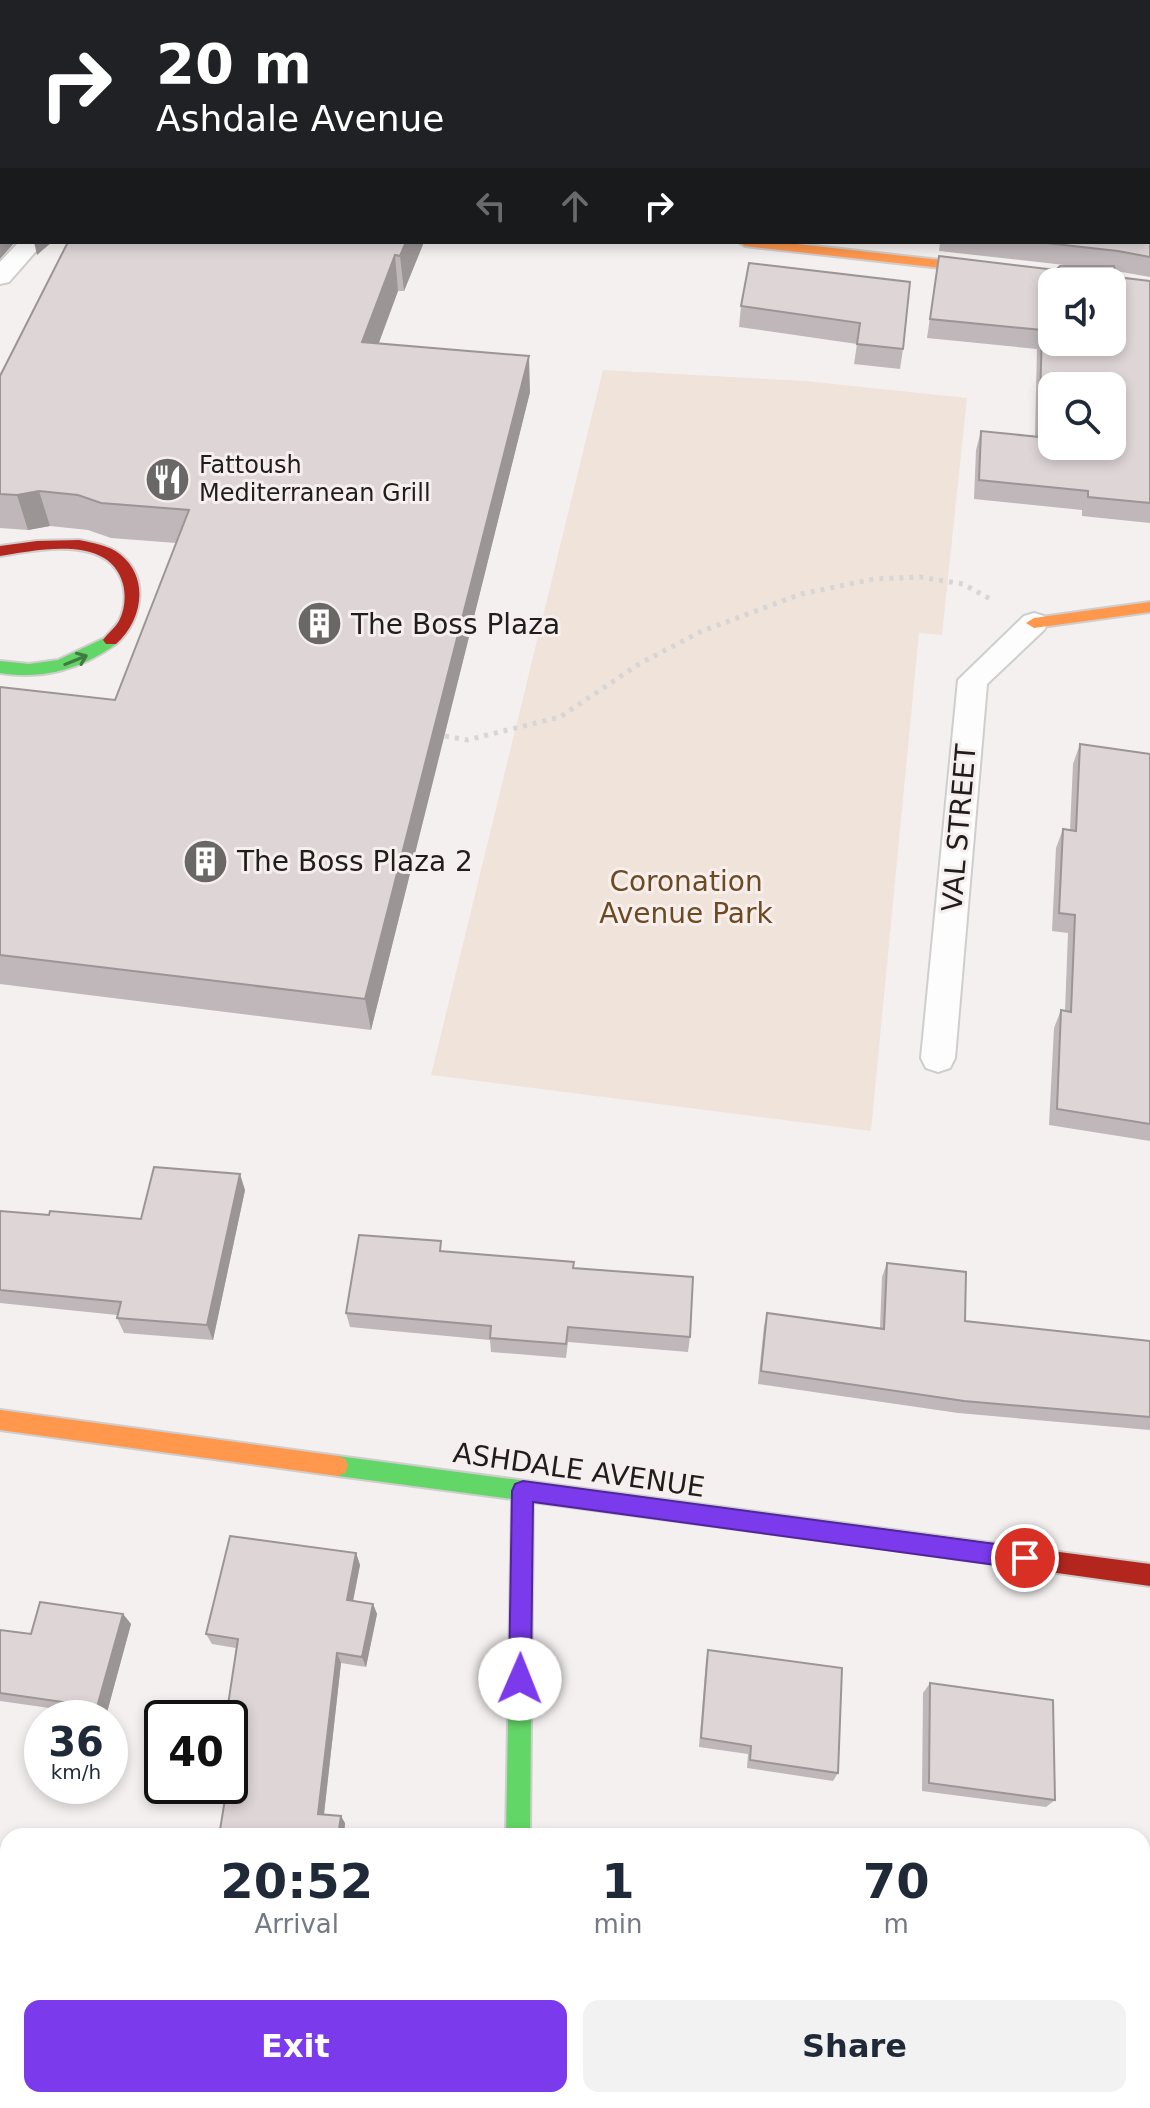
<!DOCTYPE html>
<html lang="en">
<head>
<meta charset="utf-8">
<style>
  :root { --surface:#fff; --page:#f2f2f3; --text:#1f2937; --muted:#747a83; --accent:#7c3aed }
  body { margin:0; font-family:"DejaVu Sans",sans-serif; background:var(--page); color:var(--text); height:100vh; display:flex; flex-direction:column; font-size:30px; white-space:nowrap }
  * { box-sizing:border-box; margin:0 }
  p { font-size:26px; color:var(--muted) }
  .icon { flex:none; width:44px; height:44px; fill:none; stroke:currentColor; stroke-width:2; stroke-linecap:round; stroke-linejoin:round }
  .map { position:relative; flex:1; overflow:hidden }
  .details { position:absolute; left:0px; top:1828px; width:1150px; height:280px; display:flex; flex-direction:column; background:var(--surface); border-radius:24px 24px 0 0; box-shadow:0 4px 12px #0003 }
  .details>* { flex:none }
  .banner { position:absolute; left:0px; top:0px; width:1150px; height:244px; box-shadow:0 4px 12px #0003; background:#202124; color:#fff; overflow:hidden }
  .controls { position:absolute; left:1038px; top:268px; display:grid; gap:16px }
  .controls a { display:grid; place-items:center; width:88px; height:88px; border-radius:16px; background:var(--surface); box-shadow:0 4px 12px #0003; font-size:40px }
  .speed { position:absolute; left:24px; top:1700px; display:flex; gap:16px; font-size:40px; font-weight:700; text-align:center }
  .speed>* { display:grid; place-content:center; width:104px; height:104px; border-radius:50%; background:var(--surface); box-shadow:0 4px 12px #0003; line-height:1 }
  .speed small { font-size:20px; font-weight:400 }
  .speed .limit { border:4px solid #111; border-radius:12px; background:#fff; color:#111 }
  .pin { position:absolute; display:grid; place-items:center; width:68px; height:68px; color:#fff; margin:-34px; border:4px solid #fff; border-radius:50%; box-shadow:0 2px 8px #0007 }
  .me { position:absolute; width:88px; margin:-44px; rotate:1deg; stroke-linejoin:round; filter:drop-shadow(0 0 6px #0008) }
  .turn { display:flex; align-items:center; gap:28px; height:168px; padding:0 24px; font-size:36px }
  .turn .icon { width:104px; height:104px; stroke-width:2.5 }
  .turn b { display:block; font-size:56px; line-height:68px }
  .lanes { display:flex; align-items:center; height:76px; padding:0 24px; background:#0003; justify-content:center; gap:40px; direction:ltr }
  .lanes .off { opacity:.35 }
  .eta { display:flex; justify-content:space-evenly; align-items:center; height:136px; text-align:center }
  .eta b { font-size:48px; font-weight:600; line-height:56px }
  .action { display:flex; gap:16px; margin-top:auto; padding:16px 24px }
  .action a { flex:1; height:92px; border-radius:16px; background:var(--accent); color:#fff; font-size:32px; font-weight:600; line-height:92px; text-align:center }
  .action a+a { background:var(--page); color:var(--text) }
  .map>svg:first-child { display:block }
  .green { fill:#f0e3d9 }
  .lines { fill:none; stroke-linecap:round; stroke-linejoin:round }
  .lane-casing { stroke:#d0cdcd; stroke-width:4 }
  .street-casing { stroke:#d0cdcd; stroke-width:4 }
  .fast-casing { stroke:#d0cdcd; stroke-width:4 }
  .slow-casing { stroke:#d0cdcd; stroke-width:4 }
  .jam-casing { stroke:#d0cdcd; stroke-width:4 }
  .path { stroke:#d7d6d6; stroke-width:5; stroke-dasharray:4 6; stroke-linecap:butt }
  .lane { fill:#fdfdfd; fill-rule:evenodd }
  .street { fill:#fdfdfd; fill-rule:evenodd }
  .fast { fill:#63d668; fill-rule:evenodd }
  .slow { fill:#ff974d; fill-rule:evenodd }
  .jam { fill:#b3261e; fill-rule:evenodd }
  .wall { fill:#bfb7b9 }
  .shaded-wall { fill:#9b9596 }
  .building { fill:#ded5d7; stroke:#9b9596; stroke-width:2; fill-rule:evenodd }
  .oneway { stroke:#427a42 }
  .route { fill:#7c3aed; stroke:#51269a; stroke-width:2 }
  .labels { text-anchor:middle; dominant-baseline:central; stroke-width:6; stroke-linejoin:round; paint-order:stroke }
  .far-poi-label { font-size:24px; fill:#201d1d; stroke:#f6efee; text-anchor:start }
  .poi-label { font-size:28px; fill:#201d1d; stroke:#f6efee; text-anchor:start }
  .street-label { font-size:28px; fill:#201d1d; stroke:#f6efee }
  .park-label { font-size:28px; fill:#6e4a21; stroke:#f6efee }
</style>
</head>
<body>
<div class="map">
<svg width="1150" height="2108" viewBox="0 0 1150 2108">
  <rect width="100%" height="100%" fill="#f4f0f0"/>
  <path class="green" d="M 603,370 L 805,381 L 967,398 L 942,635 L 919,633 L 871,1131 L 431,1075 Z"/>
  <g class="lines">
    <defs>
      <path id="lane" d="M 19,242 L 44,242 L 9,282 L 0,284 L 0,262 Z
        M 1034,613 L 1044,616 L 1048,623 L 1044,630 L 987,684 L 955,1058 L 950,1068 L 938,1072 L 926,1068 L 921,1058 L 958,680 L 1024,616 Z"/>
      <path id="street" d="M 660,0 L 706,0 L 708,2 L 662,2 Z
        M 0,152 L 2,153 L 2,171 L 0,170 Z
        M 485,2100 L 545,2100 L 545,2108 L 485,2108 Z"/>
      <path id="fast" d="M 18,0 L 30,0 L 16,2 Z
        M 111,635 L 116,636 L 116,644 C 82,669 42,680 0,673 L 0,661 L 29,664 L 58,660 Z
        M 338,1456 L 879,1528 L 886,1531 L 890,1538 L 886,1545 L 879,1548 L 533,1502 L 530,1836 L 506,1836 L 512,1499 L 338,1476 L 331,1473 L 328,1466 L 331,1459 Z"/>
      <path id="slow" d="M 739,242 L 779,242 L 1101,278 L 1107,282 L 1066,282 L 745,246 Z
        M 1150,602 L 1150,612 L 1034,628 L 1026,623 L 1034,618 Z
        M 0,1410 L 338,1456 L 345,1459 L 348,1466 L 345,1473 L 338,1476 L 0,1430 Z"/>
      <path id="jam" d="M 79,540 C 93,543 109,545 121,555 C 150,579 142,621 116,644 L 106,644 L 103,640 C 108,633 115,628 119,621 C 125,609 126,596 123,584 C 110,534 37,550 0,556 L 0,546 L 37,541 Z
        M 879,1528 L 1150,1564 L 1150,1586 L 879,1548 L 872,1545 L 868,1538 L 872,1531 Z"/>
    </defs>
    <use href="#lane" class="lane-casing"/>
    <use href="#street" class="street-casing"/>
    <use href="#fast" class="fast-casing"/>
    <use href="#slow" class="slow-casing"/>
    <use href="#jam" class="jam-casing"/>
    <path class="path" d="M 445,736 L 467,740 L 560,717 L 639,664 L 702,631 L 801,594 L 874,579 L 920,577 L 963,584 L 994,601"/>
    <use href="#lane" class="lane"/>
    <use href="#street" class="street"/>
    <use href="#fast" class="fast"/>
    <use href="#slow" class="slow"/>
    <use href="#jam" class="jam"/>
  </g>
  <path class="wall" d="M 988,0 L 1150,0 L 1150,119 L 1148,119 L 1148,2 L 988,2 Z
    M 2,80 L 2,106 L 0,98 L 0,83 Z
    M 1150,189 L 1150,277 L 1116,271 L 1117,277 L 1150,281 L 1150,523 L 1082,516 L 1082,510 L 974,499 L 976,450 L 981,431 L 1035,436 L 1037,349 L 927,338 L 939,256 L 1056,270 L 1073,266 L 939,251 L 940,242 L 1148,242 Z
    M 424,242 L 404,291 L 398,291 L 379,343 L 530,392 L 371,1030 L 0,984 L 0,687 L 115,700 L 176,543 L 111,538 L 88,530 L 50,526 L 28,530 L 0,528 L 0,376 Z
    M 910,282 L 903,349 L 900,369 L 854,364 L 857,344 L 739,327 L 741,306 Z
    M 1080,744 L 1150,754 L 1150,1141 L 1049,1125 L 1054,1028 L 1061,1010 L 1065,1011 L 1068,933 L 1052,931 L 1056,848 L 1063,829 L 1070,830 L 1073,764 Z
    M 245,1190 L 213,1340 L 124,1333 L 117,1318 L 117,1315 L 0,1303 L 0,1211 L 49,1215 L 141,1219 Z
    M 443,1252 L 574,1268 L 690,1337 L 688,1352 L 568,1342 L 566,1358 L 491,1352 L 490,1340 L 350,1327 L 346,1313 Z
    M 887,1263 L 965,1321 L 1150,1341 L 1150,1331 L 1150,1430 L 958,1413 L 758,1384 L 764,1326 L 767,1313 L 880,1328 L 882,1277 Z
    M 356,1553 L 360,1565 L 353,1601 L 373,1604 L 377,1614 L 366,1667 L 341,1663 L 324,1815 L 345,1823 L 344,1836 L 219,1836 L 226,1794 L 223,1794 L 217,1786 L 236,1648 L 212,1644 L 206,1634 Z
    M 123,1614 L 131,1624 L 106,1716 L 0,1701 L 0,1630 L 31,1634 Z
    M 708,1650 L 838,1773 L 833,1781 L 747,1768 L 748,1754 L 699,1747 L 706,1660 Z
    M 930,1683 L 1055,1800 L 1046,1807 L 922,1791 L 923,1693 Z
    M 1146,1923 L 1150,1924 L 1150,2000 L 1143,1999 L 1142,1925 Z"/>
  <path class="shaded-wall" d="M 2,236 L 2,242 L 15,242 L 0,259 L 0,239 Z
    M 34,242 L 52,242 L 37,255 Z
    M 406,242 L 424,242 L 404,291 L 400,256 Z
    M 395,255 L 398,291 L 366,377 L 362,342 Z
    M 529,356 L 530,392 L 371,1030 L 365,999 Z
    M 39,491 L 50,526 L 28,530 L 17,495 Z
    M 240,1174 L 245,1190 L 213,1340 L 207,1325 Z
    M 356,1553 L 360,1565 L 351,1611 L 347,1600 Z
    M 373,1604 L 377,1614 L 366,1667 L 362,1657 Z
    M 123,1614 L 131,1624 L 106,1716 L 97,1707 Z
    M 337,1653 L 341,1663 L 323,1822 L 318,1814 Z
    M 341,1816 L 345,1823 L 344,1836 L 338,1836 Z"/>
  <path class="building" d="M 90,0 L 643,0 L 663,2 L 89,2 Z
    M 818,0 L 867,0 L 866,2 L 817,2 Z
    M 989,0 L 1150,0 L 1150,102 L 1148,102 L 1148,2 L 989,2 Z
    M 1148,189 L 1150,189 L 1150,257 L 1118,251 L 1037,242 L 1148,242 Z
    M 0,207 L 2,207 L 2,236 L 0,239 Z
    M 68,242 L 406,242 L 400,256 L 395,255 L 362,342 L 529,356 L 365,999 L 0,955 L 0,687 L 115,700 L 189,510 L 101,503 L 78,495 L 39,491 L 17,495 L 0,494 L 0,376 Z
    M 939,256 L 1056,270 L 1060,266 L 1114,266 L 1117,277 L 1150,281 L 1150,503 L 1088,497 L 1088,491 L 979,480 L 981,431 L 1039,437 L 1042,330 L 930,319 ZM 1052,282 L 1112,282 L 1112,342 L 1052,342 ZM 1052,386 L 1112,386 L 1112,446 L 1052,446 Z
    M 749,263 L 910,282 L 903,349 L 857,344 L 860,323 L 741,306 Z
    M 1080,744 L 1150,754 L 1150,1124 L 1057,1109 L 1061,1010 L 1071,1012 L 1075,915 L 1059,913 L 1063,829 L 1076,831 Z
    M 154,1167 L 240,1174 L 207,1325 L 117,1318 L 121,1302 L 0,1290 L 0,1211 L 49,1215 L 50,1211 L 141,1219 Z
    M 359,1235 L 441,1241 L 440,1251 L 574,1262 L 573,1268 L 693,1277 L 690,1337 L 568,1327 L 566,1344 L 490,1338 L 491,1326 L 346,1313 Z
    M 887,1263 L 966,1272 L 965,1321 L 1150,1341 L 1150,1417 L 964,1401 L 761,1371 L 767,1313 L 884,1329 Z
    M 230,1536 L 356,1553 L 347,1600 L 373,1604 L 362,1657 L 337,1653 L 318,1814 L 341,1816 L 338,1836 L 219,1836 L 227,1787 L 217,1786 L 230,1786 L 230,1718 L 226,1718 L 238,1639 L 206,1634 Z
    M 40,1602 L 123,1614 L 97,1707 L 0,1693 L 0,1630 L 31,1634 Z
    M 708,1650 L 842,1668 L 838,1773 L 750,1760 L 751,1746 L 701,1738 Z
    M 930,1683 L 1053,1700 L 1055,1800 L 929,1783 Z
    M 1146,1923 L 1150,1924 L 1150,1996 L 1149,1996 Z
    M 684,2100 L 785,2100 L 785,2108 L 683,2108 Z"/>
  <defs><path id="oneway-shaft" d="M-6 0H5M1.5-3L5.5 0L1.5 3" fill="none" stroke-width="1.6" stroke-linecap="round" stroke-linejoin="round" transform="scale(2)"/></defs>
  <use class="oneway" href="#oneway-shaft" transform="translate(76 660) rotate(-22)"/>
  <path class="route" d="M 523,1481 L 1025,1548 L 1032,1551 L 1035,1558 L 1032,1566 L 1025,1569 L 533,1502 L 531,1679 L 528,1687 L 520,1690 L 512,1687 L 509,1679 L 512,1491 L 515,1484 Z"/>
  <defs>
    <symbol id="restaurant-disc" viewBox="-11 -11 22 22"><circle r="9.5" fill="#6a6767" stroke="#f6efee"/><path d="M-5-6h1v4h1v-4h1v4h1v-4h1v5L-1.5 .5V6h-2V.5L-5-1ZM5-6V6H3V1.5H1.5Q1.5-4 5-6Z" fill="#fff"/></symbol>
    <symbol id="building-disc" viewBox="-11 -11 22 22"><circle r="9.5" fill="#6a6767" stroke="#f6efee"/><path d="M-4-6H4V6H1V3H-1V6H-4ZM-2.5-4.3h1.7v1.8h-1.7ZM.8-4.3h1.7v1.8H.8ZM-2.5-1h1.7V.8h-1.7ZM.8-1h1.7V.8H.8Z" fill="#fff"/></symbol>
  </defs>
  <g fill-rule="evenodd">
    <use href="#restaurant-disc" x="142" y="454" width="51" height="51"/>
    <use href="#building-disc" x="294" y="598" width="51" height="51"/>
    <use href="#building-disc" x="180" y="836" width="51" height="51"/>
  </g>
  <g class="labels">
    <g class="far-poi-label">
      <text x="199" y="465">Fattoush<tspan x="199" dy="28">Mediterranean Grill</tspan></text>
    </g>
    <g class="poi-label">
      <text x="351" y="624">The Boss Plaza</text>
      <text x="237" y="861">The Boss Plaza 2</text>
    </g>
    <g class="street-label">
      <text transform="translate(959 828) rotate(-85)">VAL STREET</text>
      <text transform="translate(579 1470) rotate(8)">ASHDALE AVENUE</text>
    </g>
    <g class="park-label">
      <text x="686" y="881">Coronation<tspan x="686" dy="32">Avenue Park</tspan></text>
    </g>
  </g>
</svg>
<div class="controls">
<a><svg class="icon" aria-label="sound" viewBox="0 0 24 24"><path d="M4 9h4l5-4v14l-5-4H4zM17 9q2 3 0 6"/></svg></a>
<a><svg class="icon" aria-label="search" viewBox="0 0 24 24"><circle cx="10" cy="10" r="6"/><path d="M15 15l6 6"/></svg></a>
</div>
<div class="speed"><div>36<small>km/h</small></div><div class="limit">40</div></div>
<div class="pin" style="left:1025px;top:1558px;background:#d93025"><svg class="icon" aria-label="arrive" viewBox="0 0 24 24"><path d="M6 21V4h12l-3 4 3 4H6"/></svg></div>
<svg class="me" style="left:520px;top:1679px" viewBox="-20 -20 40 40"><circle r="19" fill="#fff"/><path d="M0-13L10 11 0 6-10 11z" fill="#7c3aed"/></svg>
<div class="banner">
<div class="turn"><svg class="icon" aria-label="right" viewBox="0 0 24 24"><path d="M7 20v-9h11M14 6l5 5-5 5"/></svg><div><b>20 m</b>Ashdale Avenue</div></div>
<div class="lanes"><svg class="icon off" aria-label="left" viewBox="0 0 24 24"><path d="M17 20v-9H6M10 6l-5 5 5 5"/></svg><svg class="icon off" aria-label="ahead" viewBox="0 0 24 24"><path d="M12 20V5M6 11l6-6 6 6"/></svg><svg class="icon" aria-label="right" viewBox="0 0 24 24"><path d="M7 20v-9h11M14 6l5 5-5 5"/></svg></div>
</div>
<section class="details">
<div class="eta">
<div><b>20:52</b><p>Arrival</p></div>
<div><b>1</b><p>min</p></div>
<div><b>70</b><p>m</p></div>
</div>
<div class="action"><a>Exit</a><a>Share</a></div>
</section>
</div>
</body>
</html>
